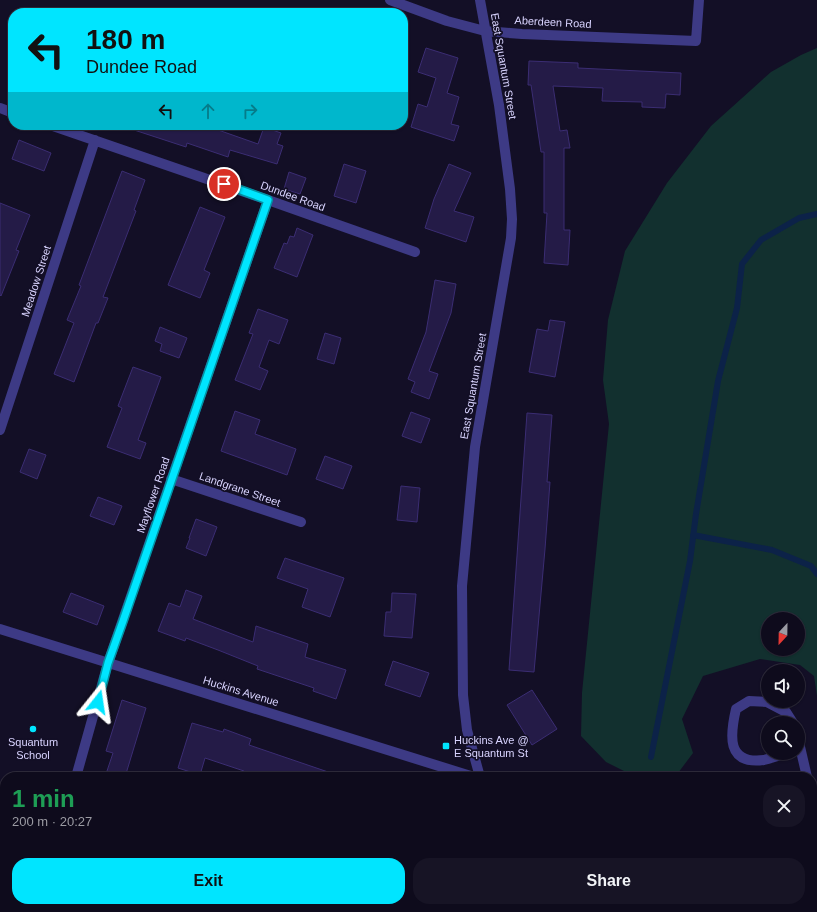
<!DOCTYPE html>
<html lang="en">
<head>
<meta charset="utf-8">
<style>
  :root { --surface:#0e0b1c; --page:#171425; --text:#f1f3f6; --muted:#9b9ba3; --line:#2e2b3b; --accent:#00e5ff }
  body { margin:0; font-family:Helvetica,sans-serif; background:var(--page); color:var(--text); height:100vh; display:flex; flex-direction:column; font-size:15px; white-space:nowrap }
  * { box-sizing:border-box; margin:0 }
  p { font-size:13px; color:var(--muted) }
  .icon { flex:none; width:22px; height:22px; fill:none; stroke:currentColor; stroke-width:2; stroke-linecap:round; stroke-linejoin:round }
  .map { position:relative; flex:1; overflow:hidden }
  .details { position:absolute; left:0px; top:772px; width:817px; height:140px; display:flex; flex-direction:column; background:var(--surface); border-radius:16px 16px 0 0; box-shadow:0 1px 3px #0004,0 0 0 1px var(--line) }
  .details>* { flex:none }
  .top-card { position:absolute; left:8px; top:8px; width:400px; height:122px; border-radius:16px; box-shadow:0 1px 3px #0004,0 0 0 1px var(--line); background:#00e5ff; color:#111; overflow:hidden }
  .needle { width:26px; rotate:202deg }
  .buttons { position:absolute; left:761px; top:612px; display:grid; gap:8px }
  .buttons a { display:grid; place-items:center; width:44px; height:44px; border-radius:50%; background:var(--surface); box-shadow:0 1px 3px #0004,0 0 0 1px var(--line); font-size:20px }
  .pin { position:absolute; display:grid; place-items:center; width:34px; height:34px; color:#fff; margin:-17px; border:2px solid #fff; border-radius:50%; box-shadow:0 1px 4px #0007 }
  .me { position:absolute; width:44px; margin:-22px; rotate:15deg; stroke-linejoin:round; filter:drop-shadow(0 0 3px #0008) }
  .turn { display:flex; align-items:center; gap:14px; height:84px; padding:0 12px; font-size:18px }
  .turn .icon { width:52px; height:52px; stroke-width:2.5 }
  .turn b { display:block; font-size:28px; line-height:34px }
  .lanes { display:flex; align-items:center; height:38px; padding:0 12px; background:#0003; justify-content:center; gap:20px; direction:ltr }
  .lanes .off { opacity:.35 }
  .round { display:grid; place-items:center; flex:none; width:42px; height:42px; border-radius:16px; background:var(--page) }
  .overview { display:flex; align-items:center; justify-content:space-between; height:68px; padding:0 12px }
  h1 { font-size:24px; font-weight:800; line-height:30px; color:#1e9e55 }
  .primary-button { display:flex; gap:8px; margin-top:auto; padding:8px 12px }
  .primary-button a { flex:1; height:46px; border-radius:16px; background:var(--accent); color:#111; font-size:16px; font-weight:800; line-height:46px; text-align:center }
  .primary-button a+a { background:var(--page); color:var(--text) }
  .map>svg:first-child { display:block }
  .green { fill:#12302f; fill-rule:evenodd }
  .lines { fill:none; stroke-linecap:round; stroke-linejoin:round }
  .stream { stroke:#0c2248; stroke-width:6 }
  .building { fill:#241b47; stroke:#3b2d73 }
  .service { stroke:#3d3a85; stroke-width:10 }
  .minor { stroke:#3d3a85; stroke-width:10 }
  .tertiary { stroke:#3d3a85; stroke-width:10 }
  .route-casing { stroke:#0095a6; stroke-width:10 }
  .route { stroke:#00e5ff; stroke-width:7 }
  .poi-dot { fill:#00e5ff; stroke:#130f26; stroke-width:1.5 }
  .labels { text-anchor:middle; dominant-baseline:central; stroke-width:3.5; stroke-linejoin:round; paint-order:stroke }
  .street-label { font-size:11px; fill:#d9d4ff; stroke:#130f26 }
  .poi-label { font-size:11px; fill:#d9d4ff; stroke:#130f26; text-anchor:start }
</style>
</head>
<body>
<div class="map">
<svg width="817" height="912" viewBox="0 0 817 912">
  <rect width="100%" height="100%" fill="#130f26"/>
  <path class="green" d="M 817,48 L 817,696 L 814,676 L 800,665 L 760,659 L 703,676 L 682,719 L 693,753 L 675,777 L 636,777 L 606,762 L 581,736 L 582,693 L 609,424 L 603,380 L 608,320 L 625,251 L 667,183 L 711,126 L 771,72 L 801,55 ZM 768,619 L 798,619 L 798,649 L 768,649 Z
    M 0,830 L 5,831 L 5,907 L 10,907 L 8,912 L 0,912 Z"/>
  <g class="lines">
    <path class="stream" d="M 693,535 L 772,550 L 811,566 L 817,574
      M 651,757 L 690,561 L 696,514 L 718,381 L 737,308 L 742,264 L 761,240 L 799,218 L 817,214"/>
  </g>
  <path class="building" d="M 426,48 L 458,58 L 447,93 L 459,97 L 451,124 L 459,126 L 454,141 L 411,127 L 418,104 L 427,107 L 436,78 L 418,72 Z
    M 529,61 L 578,63 L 578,68 L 681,73 L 680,95 L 666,94 L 665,108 L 642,107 L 642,102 L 602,101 L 603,88 L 553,86 L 560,131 L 567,130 L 570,148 L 564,148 L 564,230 L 570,230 L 568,265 L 544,263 L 547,213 L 544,213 L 544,152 L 541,152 L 531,85 L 528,85 Z
    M 128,125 L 204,125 L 258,144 L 264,127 L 281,133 L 277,144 L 283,146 L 277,164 L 230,150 L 228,157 L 187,143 L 186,147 L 128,128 Z
    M 19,140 L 51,153 L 44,171 L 12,159 Z
    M 344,164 L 366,171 L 356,203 L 334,196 Z
    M 449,164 L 471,173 L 454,211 L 474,217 L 466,242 L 425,228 L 434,199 Z
    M 122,171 L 145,180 L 134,210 L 136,211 L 103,297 L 108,298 L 98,323 L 96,323 L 74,382 L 54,374 L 74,323 L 67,320 L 81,286 L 79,285 Z
    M 289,172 L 306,178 L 300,194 L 284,189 Z
    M 0,203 L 30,215 L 16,250 L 19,251 L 1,296 L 0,295 Z
    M 200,207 L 225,217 L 204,270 L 210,273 L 200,298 L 168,285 Z
    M 297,228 L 313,235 L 297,277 L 274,268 L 284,243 L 287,244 L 290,236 L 294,237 Z
    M 435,280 L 456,284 L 451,313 L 429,371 L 438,374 L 429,399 L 411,392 L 415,382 L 408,379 L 426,332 Z
    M 258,309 L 288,320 L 279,344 L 269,340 L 259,367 L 268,371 L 260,390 L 235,380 L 253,334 L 249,333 Z
    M 550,320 L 565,322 L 555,377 L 529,372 L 537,329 L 548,331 Z
    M 160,327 L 187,338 L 179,358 L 160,351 L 162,344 L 155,341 Z
    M 325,333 L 341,338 L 334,364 L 317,359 Z
    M 133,367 L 161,377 L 138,440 L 146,443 L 140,459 L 107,447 L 122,408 L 118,406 Z
    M 235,411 L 260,420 L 255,434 L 296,449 L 287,475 L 221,451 Z
    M 411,412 L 430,419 L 421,443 L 402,436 Z
    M 527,413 L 552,415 L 547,482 L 550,482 L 545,549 L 534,672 L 509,670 Z
    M 29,449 L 46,455 L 37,479 L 20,472 Z
    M 325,456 L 352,466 L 343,489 L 316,479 Z
    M 401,486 L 420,488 L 417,522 L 397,520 Z
    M 98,497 L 122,506 L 114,525 L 90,516 Z
    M 196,519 L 217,527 L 206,556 L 186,548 L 190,538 L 189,538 Z
    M 285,558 L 344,578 L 330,617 L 302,607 L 308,589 L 277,578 Z
    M 186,590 L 202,596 L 193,619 L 253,642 L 256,626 L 308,644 L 305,657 L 346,670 L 336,699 L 313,691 L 314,688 L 257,669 L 258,666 L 218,650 L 186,638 L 185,641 L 158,631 L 169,603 L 180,607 Z
    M 71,593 L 104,606 L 97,625 L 63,612 Z
    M 392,593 L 416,594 L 412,638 L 384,636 L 386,612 L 391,612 Z
    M 393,661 L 429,673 L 420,697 L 385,685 Z
    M 532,690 L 557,729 L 532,745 L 507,705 Z
    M 122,700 L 146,708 L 125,777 L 105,777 L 113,753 L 106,751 Z
    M 192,723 L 223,732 L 224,729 L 251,739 L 249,745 L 334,774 L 333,777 L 242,777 L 244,771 L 205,758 L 200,775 L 178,768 Z"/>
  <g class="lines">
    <path class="service" d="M 788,753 C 780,755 772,758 764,760 C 726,765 730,735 736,709 L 749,701 L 767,702 L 786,712 L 793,723
      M 0,886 L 5,887"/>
    <path class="minor" d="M 390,0 L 447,21 L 485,31 L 522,34 L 696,41 L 699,0
      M 0,108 L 13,113
      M 50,125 L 268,200 L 415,252
      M 0,430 L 95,140
      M 171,479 L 301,522
      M 798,738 L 807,777
      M 76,777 L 108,663 L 268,200
      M 480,777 L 467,730 L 463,695 L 462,586 L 475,447 L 511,238 L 512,219 L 510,189 L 499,105 L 480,0
      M 812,796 L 817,817
      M 66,907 L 81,912
      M 35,912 L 37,907"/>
    <path class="tertiary" d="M 0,629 L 474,777
      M 812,904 L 817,907
      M 542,907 L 547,912"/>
  </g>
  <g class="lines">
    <defs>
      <path id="route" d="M 98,702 L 108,663 L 123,621 L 268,200 L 224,184"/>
    </defs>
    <use href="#route" class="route-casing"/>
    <use href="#route" class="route"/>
  </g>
  <g class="poi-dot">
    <circle cx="33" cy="729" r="4"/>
    <rect x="442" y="742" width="8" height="8" rx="2"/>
  </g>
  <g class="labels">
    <g class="street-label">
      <text transform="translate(553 22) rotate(3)">Aberdeen Road</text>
      <text transform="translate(504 66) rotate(80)">East Squantum Street</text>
      <text transform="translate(293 196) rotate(20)">Dundee Road</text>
      <text transform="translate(36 281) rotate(-72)">Meadow Street</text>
      <text transform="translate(473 386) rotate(-80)">East Squantum Street</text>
      <text transform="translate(240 489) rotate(19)">Landgrane Street</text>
      <text transform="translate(153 495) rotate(-71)">Mayflower Road</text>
      <text transform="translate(241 691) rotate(17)">Huckins Avenue</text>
    </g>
    <g class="poi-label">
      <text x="454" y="740">Huckins Ave @<tspan x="454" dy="13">E Squantum St</tspan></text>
      <text x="33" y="742" text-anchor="middle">Squantum<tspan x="33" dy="13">School</tspan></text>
    </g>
  </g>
</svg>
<div class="buttons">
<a><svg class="needle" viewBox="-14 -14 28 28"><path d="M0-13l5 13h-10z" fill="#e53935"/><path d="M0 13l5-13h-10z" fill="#9b9ba3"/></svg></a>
<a><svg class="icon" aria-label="sound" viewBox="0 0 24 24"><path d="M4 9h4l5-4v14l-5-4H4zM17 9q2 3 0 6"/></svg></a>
<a><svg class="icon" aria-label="search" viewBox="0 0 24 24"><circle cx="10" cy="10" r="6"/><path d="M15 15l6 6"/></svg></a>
</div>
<div class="pin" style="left:224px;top:184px;background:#d93025"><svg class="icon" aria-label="arrive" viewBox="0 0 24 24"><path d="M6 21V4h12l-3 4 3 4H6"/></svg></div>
<svg class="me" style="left:98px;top:702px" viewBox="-20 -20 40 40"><path d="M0-17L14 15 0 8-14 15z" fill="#00e5ff" stroke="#fff" stroke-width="4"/></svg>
<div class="top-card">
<div class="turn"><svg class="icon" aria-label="left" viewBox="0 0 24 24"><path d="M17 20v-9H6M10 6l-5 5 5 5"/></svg><div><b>180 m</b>Dundee Road</div></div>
<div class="lanes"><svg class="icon" aria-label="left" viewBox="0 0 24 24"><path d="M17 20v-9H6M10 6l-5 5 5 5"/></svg><svg class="icon off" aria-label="ahead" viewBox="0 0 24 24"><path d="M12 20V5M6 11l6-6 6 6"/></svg><svg class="icon off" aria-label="right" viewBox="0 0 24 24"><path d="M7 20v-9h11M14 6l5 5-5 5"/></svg></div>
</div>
<section class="details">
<div class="overview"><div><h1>1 min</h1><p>200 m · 20:27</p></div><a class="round"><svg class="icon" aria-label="close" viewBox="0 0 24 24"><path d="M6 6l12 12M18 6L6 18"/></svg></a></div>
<div class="primary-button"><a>Exit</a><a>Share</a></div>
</section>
</div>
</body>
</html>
